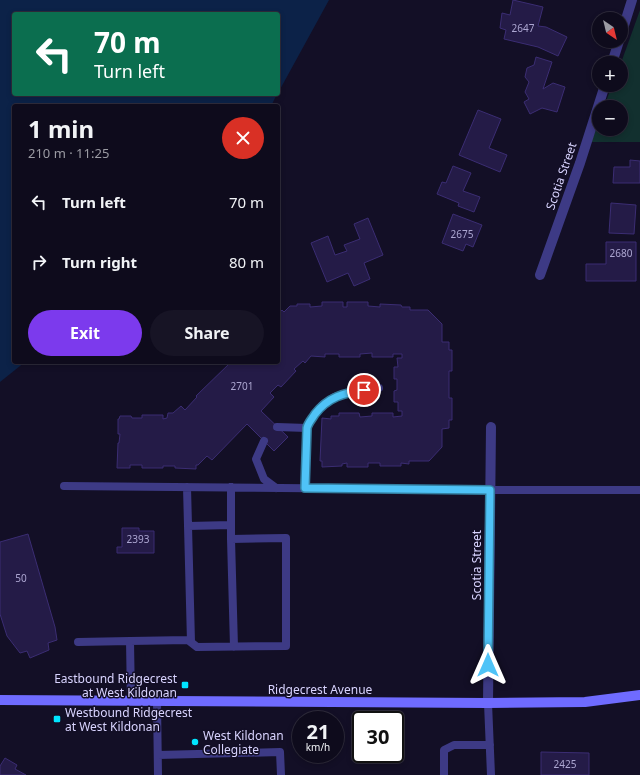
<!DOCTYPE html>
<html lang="en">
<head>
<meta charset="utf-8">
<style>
  :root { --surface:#0e0b1c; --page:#171425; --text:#f1f3f6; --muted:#9b9ba3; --line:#2e2b3b; --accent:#7c3aed }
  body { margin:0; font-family:"Noto Sans",sans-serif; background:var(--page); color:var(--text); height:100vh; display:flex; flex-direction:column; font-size:15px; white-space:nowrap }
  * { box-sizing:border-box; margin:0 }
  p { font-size:13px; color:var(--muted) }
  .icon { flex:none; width:22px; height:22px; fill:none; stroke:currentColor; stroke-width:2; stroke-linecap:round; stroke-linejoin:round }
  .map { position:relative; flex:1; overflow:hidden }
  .side { position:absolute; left:12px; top:104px; width:268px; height:260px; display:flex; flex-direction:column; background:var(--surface); border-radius:4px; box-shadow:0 2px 6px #0003,0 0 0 1px var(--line) }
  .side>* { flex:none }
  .top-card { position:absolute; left:12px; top:12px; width:268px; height:84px; border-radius:4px; box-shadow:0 2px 6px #0003,0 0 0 1px var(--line); background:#0b6e4f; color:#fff; overflow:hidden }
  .needle { width:26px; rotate:145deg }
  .controls { position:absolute; left:592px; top:12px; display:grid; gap:8px }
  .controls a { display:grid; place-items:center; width:36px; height:36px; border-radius:50%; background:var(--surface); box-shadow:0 2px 6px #0003,0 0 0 1px var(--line); font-size:20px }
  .speed { position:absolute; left:292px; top:711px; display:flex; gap:8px; font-size:20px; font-weight:700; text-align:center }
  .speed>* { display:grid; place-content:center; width:52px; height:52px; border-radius:50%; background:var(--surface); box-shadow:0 2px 6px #0003,0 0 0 1px var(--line); line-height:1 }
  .speed small { font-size:10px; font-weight:400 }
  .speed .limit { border:2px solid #111; border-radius:6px; background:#fff; color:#111 }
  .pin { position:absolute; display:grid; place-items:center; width:34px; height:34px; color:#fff; margin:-17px; border:2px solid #fff; border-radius:50%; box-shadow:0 1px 4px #0007 }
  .me { position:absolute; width:44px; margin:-22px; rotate:0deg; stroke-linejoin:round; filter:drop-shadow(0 0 3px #0008) }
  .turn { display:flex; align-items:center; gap:14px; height:84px; padding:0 16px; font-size:18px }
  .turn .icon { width:52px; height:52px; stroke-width:2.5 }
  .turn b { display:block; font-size:28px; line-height:34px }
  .round { display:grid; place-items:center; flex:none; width:42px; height:42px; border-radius:21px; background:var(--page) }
  .headline { display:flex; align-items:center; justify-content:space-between; height:68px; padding:0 16px }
  h1 { font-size:24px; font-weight:700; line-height:30px }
  .action { display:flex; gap:8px; margin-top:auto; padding:8px 16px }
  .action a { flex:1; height:46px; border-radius:24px; background:var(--accent); color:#fff; font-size:16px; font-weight:700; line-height:46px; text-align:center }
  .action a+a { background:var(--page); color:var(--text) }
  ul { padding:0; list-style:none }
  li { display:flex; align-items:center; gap:12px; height:60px; padding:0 16px }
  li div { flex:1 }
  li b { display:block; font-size:15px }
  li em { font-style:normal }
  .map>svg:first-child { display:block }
  .green { fill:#12302f }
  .water { fill:#0c2248 }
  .building { fill:#241b47; stroke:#3b2d73 }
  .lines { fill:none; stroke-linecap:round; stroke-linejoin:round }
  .lane { stroke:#3d3a85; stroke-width:8 }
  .street { stroke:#3d3a85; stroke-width:10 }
  .secondary { stroke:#6f6bff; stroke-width:10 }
  .route-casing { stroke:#337fa1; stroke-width:10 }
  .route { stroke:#4fc3f7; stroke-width:7 }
  .poi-dot { fill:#00e5ff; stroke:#130f26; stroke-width:1.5 }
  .labels { text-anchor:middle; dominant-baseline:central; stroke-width:3; stroke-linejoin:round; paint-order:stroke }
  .number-label { font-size:10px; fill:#aca6d1 }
  .street-label { font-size:12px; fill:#d9d4ff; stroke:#130f26 }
  .poi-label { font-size:12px; fill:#d9d4ff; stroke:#130f26; text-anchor:start }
</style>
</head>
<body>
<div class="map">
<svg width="640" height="775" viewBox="0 0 640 775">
  <rect width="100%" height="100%" fill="#130f26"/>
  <path class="green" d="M 640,10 L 640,142 L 591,142 L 599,122 L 599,129 L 621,129 L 621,107 L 604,107 L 612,85 L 621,85 L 621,63 Z"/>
  <path class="water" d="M 0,0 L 329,0 L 278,93 L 278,14 L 14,14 L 14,94 L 277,94 L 271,106 L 14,106 L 14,362 L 25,362 L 0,382 Z"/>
  <path class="building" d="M 513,0 L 543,7 L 538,26 L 546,27 L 567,37 L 558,56 L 538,47 L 504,39 L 506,30 L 500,28 L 502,13 L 510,15 Z
    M 536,57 L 552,62 L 543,89 L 553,83 L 565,87 L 557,112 L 542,108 L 530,114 L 524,102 L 529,99 L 525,92 L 529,82 L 525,77 L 527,68 L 534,65 Z
    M 478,110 L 501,119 L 489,148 L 507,155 L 500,172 L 459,155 Z
    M 630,160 L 640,161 L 640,183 L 613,183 L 614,167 L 630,167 Z
    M 453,166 L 471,173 L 463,191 L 480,197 L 474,212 L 458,206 L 459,203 L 437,194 L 442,182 L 446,183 Z
    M 611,203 L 636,205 L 634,234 L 609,233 Z
    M 453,214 L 482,225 L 473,247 L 466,244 L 463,251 L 442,243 Z
    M 368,218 L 383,255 L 364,263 L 370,279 L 354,286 L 348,273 L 327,282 L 311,243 L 328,236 L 335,255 L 347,251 L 344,245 L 360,239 L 354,224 Z
    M 606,242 L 636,242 L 636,281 L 586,281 L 586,264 L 606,264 Z
    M 322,302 L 343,302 L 343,307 L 347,307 L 347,302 L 368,302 L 368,306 L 380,307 L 380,304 L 401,305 L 402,307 L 410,307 L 410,310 L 428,310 L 442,324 L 442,342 L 449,342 L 449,350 L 452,350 L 452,371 L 449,371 L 449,398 L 452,398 L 452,420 L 449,420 L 449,428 L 442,429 L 442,447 L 429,461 L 409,461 L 409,464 L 401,463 L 401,466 L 380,466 L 380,463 L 368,463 L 368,467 L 347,467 L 347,463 L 342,464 L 342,466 L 322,467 L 322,461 L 320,461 L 322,418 L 331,419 L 331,416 L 339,416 L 339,413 L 359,413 L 360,417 L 372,416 L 372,413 L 393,413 L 393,417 L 402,416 L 402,411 L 398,411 L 398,402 L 394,402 L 394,391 L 397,390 L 397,379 L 394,379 L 394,367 L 398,367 L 397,358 L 402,358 L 402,354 L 393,354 L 393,357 L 372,357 L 372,353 L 360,354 L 360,357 L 339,357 L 339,354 L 325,354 L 325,357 L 311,356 L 305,363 L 303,361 L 294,369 L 296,371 L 281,387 L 278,385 L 270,393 L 274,397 L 261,411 L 288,437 L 274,451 L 247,424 L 212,460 L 207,456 L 198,465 L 196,465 L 196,469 L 175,468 L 175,466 L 163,466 L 163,468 L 142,468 L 142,465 L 130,465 L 130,468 L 117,468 L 118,443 L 119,443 L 120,434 L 118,434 L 118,419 L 119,419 L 120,416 L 131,416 L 132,418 L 142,418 L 142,415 L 163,415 L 163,419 L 167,418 L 168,413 L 173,413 L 181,406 L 185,410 L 197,397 L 196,396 L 231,362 L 278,362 L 278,314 L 282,310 L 284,312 L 290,306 L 297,306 L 297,304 L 310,304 L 310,307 L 322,306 Z
    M 122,528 L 139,528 L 139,531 L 154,531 L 154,553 L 117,553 L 117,547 L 122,547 Z
    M 28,534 L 55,627 L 57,640 L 48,643 L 49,650 L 30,658 L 27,651 L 20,653 L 7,636 L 0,614 L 0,542 Z
    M 541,752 L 589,753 L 589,775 L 541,775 Z
    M 5,758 L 17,765 L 15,769 L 26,775 L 0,775 L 0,766 Z"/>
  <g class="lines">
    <path class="lane" d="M 277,427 L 307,428
      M 264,441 L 256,459 L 264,479 L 276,488
      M 64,486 L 490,490 L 640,490
      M 187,487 L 191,642
      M 305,488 L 307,428 L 308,424 L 322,405 L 334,397 L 350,392 L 379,388
      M 188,526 L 231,525
      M 231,539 L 231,487
      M 130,641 L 188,640 L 197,647 L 286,646 L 286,538 L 231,539 L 234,647
      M 78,642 L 130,641 L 131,701
      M 157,701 L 158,775
      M 488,703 L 491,775
      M 158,755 L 280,752 L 281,775
      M 444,775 L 444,750 L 454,745 L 490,745"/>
    <path class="street" d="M 621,35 L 632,0
      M 612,63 L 619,41
      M 540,275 L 580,163 L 605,85
      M 488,703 L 491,427"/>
    <path class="secondary" d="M 0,700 L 488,703 L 585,702 L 640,695"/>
  </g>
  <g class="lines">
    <defs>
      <path id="route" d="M 364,390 C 344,393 328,397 315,414 C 312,419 308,423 307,428 L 305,488 L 490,490 L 488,665"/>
    </defs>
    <use href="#route" class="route-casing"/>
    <use href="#route" class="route"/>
  </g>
  <g class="poi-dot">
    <rect x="181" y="681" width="8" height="8" rx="2"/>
    <rect x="53" y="715" width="8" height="8" rx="2"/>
    <circle cx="195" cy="742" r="4"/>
  </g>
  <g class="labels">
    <g class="number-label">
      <text x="523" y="28">2647</text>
      <text x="462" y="234">2675</text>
      <text x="621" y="253">2680</text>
      <text x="242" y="386">2701</text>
      <text x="138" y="539">2393</text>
      <text x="21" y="578">50</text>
      <text x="565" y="764">2425</text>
    </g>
    <g class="street-label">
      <text transform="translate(561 176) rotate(-71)">Scotia Street</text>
      <text transform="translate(476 565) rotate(-90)">Scotia Street</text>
      <text x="320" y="689">Ridgecrest Avenue</text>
    </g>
    <g class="poi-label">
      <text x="177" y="678" text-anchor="end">Eastbound Ridgecrest<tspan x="177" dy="14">at West Kildonan</tspan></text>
      <text x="65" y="712">Westbound Ridgecrest<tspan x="65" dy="14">at West Kildonan</tspan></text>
      <text x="203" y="735">West Kildonan<tspan x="203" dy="14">Collegiate</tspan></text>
    </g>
  </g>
</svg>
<div class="controls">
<a><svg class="needle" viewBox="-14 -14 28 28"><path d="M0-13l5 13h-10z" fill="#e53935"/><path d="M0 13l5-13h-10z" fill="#9b9ba3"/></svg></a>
<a>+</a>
<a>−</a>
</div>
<div class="speed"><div>21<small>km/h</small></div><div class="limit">30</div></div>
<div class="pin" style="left:364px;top:390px;background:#d93025"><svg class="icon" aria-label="arrive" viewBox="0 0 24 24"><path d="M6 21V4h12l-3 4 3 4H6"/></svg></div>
<svg class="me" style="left:488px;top:665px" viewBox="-20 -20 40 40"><path d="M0-17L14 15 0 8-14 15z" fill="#4fc3f7" stroke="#fff" stroke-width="4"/></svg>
<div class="top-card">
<div class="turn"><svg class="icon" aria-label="left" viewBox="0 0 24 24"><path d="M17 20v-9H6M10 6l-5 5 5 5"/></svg><div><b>70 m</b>Turn left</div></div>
</div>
<section class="side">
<div class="headline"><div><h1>1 min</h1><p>210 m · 11:25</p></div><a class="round" style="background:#d93025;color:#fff"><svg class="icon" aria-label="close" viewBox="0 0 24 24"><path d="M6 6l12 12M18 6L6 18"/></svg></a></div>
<ul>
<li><svg class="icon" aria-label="left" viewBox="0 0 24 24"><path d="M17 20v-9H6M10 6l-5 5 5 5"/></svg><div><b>Turn left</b></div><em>70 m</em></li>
<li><svg class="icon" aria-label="right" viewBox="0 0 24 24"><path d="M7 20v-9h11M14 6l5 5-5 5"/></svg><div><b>Turn right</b></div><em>80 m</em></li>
</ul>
<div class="action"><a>Exit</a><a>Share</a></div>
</section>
</div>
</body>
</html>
